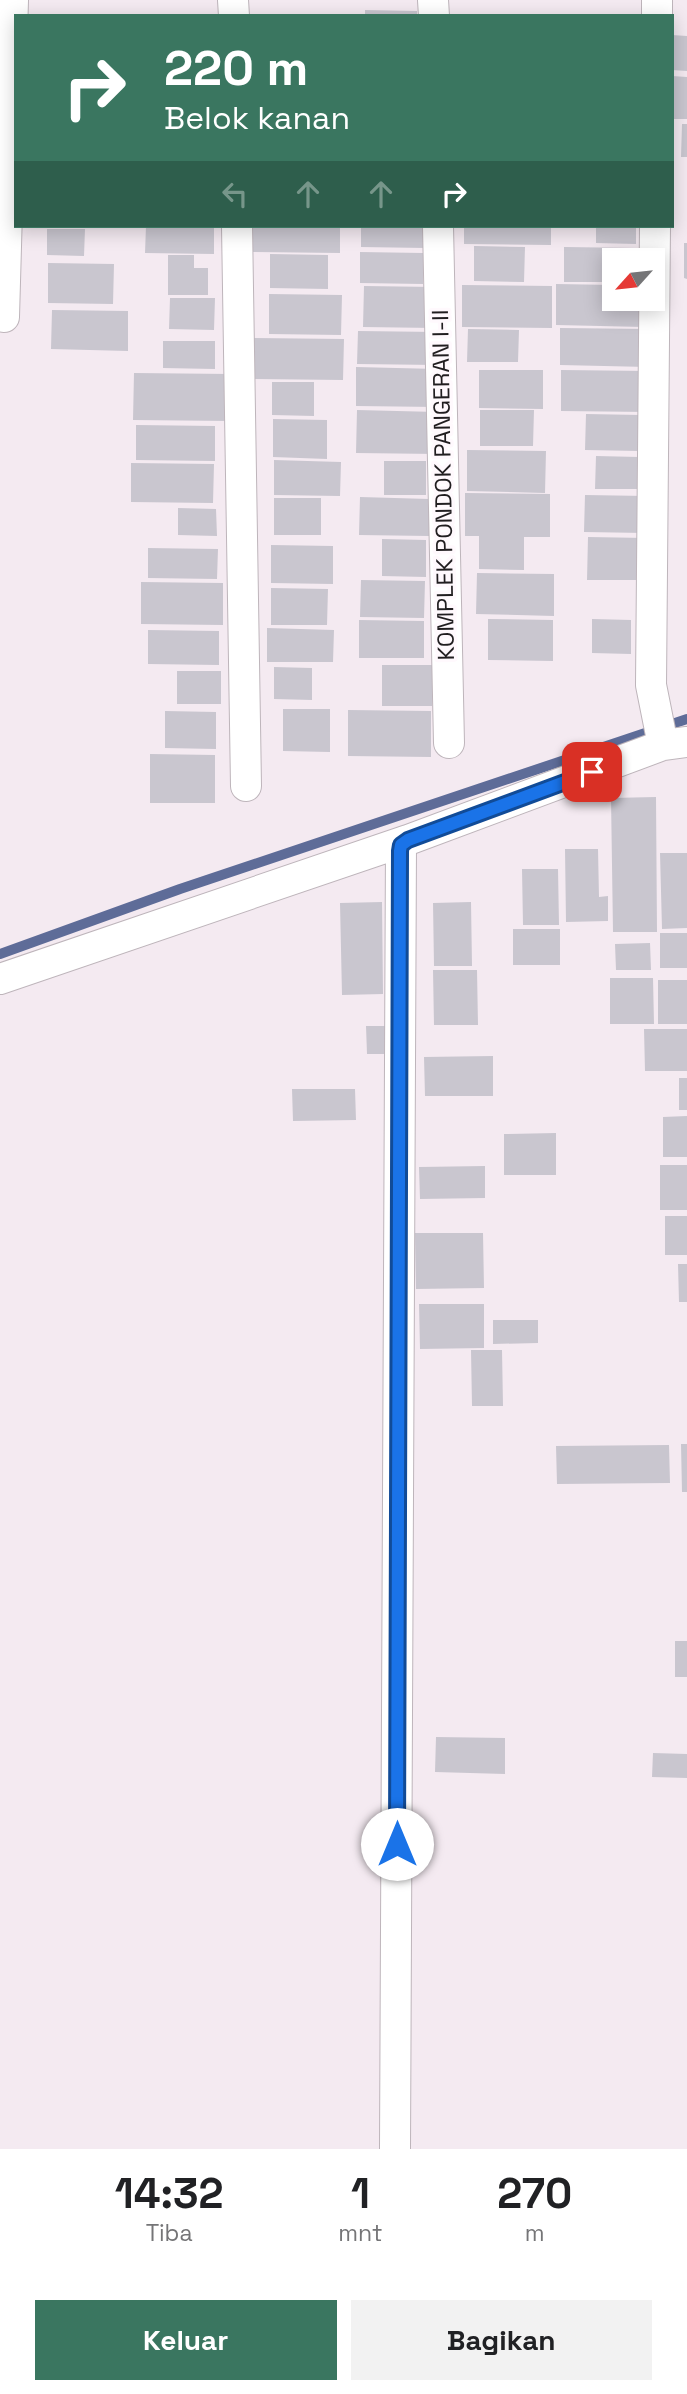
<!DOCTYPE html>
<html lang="id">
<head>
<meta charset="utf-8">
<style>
  :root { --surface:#fff; --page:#f2f2f2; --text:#202124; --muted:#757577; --accent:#3a7660 }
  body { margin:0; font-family:"Space Grotesk",sans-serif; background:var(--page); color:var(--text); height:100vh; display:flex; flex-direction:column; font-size:26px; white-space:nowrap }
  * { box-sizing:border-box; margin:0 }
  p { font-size:23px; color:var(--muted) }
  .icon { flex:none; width:38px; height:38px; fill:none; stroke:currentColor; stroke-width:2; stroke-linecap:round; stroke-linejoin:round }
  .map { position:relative; height:2149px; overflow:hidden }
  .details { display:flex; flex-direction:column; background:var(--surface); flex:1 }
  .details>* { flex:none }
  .guide { position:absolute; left:14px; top:14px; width:660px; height:214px; border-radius:0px; box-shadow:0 4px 18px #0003; background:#3a7660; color:#fff; overflow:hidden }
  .needle { width:46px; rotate:243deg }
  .buttons { position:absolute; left:602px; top:248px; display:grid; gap:14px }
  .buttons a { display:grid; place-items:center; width:63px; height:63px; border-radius:0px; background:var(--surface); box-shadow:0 4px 18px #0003; font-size:35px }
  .pin { position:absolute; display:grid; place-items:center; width:60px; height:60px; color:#fff; margin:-30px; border-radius:14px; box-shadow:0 4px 10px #0006 }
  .me { position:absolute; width:77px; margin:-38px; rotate:0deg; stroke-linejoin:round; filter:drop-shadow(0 0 5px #0008) }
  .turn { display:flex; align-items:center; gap:24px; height:147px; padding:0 35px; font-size:32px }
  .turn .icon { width:91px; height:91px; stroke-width:2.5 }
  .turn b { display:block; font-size:49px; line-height:60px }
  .lanes { display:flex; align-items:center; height:66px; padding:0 35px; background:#0003; justify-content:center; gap:35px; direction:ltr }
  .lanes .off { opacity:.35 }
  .eta { display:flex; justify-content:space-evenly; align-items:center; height:119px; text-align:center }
  .eta b { font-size:42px; font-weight:800; line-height:49px }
  .primary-button { display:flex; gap:14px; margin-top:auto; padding:14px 35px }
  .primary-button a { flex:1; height:80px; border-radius:0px; background:var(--accent); color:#fff; font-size:28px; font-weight:800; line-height:80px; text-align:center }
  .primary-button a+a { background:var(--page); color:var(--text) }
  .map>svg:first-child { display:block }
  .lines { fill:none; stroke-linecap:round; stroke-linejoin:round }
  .stream { stroke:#5e6c98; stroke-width:10 }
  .building { fill:#c9c6cf }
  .minor-casing { stroke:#beb5bb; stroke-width:32 }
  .minor { stroke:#fff; stroke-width:30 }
  .route-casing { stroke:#114b97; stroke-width:18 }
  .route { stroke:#1a73e8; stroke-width:12 }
  .labels { text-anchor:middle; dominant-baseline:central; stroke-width:7; stroke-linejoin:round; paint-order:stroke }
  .street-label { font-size:23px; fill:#211e20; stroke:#fff9fd }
</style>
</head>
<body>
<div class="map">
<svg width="687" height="2149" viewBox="0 0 687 2149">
  <rect width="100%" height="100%" fill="#f4eaf1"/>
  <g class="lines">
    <path class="stream" d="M 0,954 L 180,889 L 687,719"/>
  </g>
  <path class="building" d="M 365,10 L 417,11 L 417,16 L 365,16 Z
    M 672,35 L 687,36 L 687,71 L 672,70 Z
    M 672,76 L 687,77 L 687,119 L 672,119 Z
    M 682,124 L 687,124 L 687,157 L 681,157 Z
    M 146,226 L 214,226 L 214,254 L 145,253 Z
    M 253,226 L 340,226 L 340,253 L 253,252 Z
    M 361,226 L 436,226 L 425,248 L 361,247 Z
    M 464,226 L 551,226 L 551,245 L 464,244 Z
    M 596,226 L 636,226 L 636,244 L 596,243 Z
    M 47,229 L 85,229 L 84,256 L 47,255 Z
    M 684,243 L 687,243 L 687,279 L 684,278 Z
    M 474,246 L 525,247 L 524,282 L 474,281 Z
    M 564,247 L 635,248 L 635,261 L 614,261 L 614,282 L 564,282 Z
    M 360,252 L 423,253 L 423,284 L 360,283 Z
    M 270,254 L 328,255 L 328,289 L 270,288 Z
    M 168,255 L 194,255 L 194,268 L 208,268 L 208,295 L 168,295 Z
    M 48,263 L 114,264 L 113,304 L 48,303 Z
    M 556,284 L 614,285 L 614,299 L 644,299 L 644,327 L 556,325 Z
    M 462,285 L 552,286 L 552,328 L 462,327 Z
    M 364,286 L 435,287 L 435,328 L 363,327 Z
    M 269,294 L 342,295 L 341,335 L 269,334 Z
    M 170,298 L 215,298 L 214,330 L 169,329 Z
    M 52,310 L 128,311 L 128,351 L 51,349 Z
    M 560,328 L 649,329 L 648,367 L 560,365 Z
    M 468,329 L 519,330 L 518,362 L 467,362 Z
    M 358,331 L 437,332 L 437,365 L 357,364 Z
    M 251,338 L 344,339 L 343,380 L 251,379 Z
    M 163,341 L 215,341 L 215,369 L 163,368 Z
    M 356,367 L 437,369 L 437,407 L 356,406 Z
    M 479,370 L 543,370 L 543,409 L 479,408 Z
    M 561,370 L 648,371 L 648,412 L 561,411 Z
    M 134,373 L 231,374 L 231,421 L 133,420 Z
    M 272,382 L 314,382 L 314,416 L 272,415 Z
    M 357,410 L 437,412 L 437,454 L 356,453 Z
    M 480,410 L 534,410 L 533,446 L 480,446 Z
    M 586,414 L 641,415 L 640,451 L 585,450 Z
    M 273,419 L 327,420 L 327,459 L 273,457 Z
    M 136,425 L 215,426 L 215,461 L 136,460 Z
    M 467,450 L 546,451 L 545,493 L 467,491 Z
    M 596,456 L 639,457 L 638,489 L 595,489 Z
    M 274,460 L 341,462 L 340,496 L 274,495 Z
    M 384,461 L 426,461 L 426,495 L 384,495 Z
    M 131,463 L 214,464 L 213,503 L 131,502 Z
    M 465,493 L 550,494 L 550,537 L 524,537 L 524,570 L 479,569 L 479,536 L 465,536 Z
    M 585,495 L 646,496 L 645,533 L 584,532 Z
    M 360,497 L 429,499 L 429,536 L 359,535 Z
    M 274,498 L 321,498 L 321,535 L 274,535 Z
    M 178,508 L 216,509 L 217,536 L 178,535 Z
    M 588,537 L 646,538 L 646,580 L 587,580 Z
    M 382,539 L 426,540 L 426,577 L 382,576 Z
    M 271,545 L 333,546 L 333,584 L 271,583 Z
    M 148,548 L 218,549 L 217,579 L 148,578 Z
    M 477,573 L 554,574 L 554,616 L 476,614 Z
    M 361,580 L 425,581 L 424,618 L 360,617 Z
    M 141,582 L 223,583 L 223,625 L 141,624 Z
    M 271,588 L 328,589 L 327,625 L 271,625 Z
    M 488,619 L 553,620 L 553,661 L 488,660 Z
    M 592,619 L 631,620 L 631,654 L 592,653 Z
    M 359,620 L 424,621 L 424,658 L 359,658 Z
    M 267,628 L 334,630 L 333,662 L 267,662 Z
    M 148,630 L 219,631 L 219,665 L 148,664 Z
    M 382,665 L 432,665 L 432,706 L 382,706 Z
    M 274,667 L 312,668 L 312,700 L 274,699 Z
    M 177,671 L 221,671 L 221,704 L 177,704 Z
    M 283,709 L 330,709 L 330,752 L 283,751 Z
    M 348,710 L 431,711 L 431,757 L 348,756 Z
    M 165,711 L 216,712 L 216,749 L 165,748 Z
    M 150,754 L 215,755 L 215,803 L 150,803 Z
    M 656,797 L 657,932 L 613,932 L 611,798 Z
    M 565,849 L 598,849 L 599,897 L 608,896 L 608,921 L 566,922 Z
    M 660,853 L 687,853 L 687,928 L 662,929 Z
    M 522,869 L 558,869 L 559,925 L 523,925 Z
    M 382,902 L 383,994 L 342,995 L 340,903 Z
    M 471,902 L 472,966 L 434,966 L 433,903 Z
    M 513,929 L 560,929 L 560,965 L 513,965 Z
    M 660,933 L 687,933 L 687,968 L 660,968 Z
    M 650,943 L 651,970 L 616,970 L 615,944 Z
    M 433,970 L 477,970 L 478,1025 L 434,1025 Z
    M 610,978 L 653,978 L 654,1024 L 610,1024 Z
    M 658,980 L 687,980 L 687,1024 L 658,1024 Z
    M 366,1026 L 395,1026 L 396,1054 L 367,1054 Z
    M 644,1029 L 687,1029 L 687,1071 L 645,1071 Z
    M 493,1056 L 493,1096 L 425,1096 L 424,1057 Z
    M 679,1078 L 687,1078 L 687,1110 L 679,1110 Z
    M 292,1089 L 355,1089 L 356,1120 L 293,1121 Z
    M 687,1116 L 687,1157 L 663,1157 L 663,1117 Z
    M 556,1133 L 556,1175 L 504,1175 L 504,1134 Z
    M 660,1165 L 687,1165 L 687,1210 L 660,1210 Z
    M 485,1166 L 485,1198 L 420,1199 L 419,1167 Z
    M 665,1216 L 687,1216 L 687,1255 L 665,1255 Z
    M 415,1233 L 483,1233 L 484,1288 L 416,1289 Z
    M 678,1264 L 687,1264 L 687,1302 L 679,1302 Z
    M 419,1304 L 484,1304 L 484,1348 L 420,1349 Z
    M 493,1320 L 538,1320 L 538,1343 L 493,1344 Z
    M 471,1350 L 502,1350 L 503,1406 L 472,1406 Z
    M 681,1444 L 687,1444 L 687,1492 L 682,1492 Z
    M 669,1445 L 670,1483 L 557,1484 L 556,1446 Z
    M 675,1641 L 687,1641 L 687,1677 L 675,1677 Z
    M 436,1737 L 505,1738 L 505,1774 L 435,1772 Z
    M 653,1753 L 687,1754 L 687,1778 L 652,1777 Z"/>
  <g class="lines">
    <defs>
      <path id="minor" d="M 233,0 L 234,16
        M 433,0 L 434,16
        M 657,16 L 657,0
        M 237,226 L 246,786
        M 438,226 L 449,743
        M 655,226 L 651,685 L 663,745
        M 4,317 L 13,0
        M 0,979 L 408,840
        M 395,2149 L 401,845 L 408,840 L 663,745 L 687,742"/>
    </defs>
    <use href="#minor" class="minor-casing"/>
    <use href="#minor" class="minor"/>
  </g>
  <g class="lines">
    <defs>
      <path id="route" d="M 397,1844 L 400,851 L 401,845 L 408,840 L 592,772"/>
    </defs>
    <use href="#route" class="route-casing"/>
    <use href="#route" class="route"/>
  </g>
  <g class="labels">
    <g class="street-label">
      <text transform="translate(443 485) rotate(-91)">KOMPLEK PONDOK PANGERAN I-II</text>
    </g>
  </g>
</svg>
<div class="buttons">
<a><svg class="needle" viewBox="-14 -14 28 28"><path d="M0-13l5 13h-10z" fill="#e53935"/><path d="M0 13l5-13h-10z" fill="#757577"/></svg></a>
</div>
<div class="pin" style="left:592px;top:772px;background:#d93025"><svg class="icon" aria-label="arrive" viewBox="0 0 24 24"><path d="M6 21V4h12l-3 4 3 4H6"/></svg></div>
<svg class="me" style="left:397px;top:1844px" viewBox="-20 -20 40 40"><circle r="19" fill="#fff"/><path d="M0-13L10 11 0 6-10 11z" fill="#1a73e8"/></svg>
<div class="guide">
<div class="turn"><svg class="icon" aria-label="right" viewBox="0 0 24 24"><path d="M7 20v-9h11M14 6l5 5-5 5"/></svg><div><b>220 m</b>Belok kanan</div></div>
<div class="lanes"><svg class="icon off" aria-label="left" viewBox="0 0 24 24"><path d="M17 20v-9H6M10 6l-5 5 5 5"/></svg><svg class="icon off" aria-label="ahead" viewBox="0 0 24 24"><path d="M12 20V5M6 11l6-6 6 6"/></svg><svg class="icon off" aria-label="ahead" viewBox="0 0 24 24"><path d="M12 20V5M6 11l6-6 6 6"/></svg><svg class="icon" aria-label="right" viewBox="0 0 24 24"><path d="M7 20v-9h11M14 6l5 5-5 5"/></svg></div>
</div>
</div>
<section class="details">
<div class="eta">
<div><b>14:32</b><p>Tiba</p></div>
<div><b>1</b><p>mnt</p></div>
<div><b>270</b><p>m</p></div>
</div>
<div class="primary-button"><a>Keluar</a><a>Bagikan</a></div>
</section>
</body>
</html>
